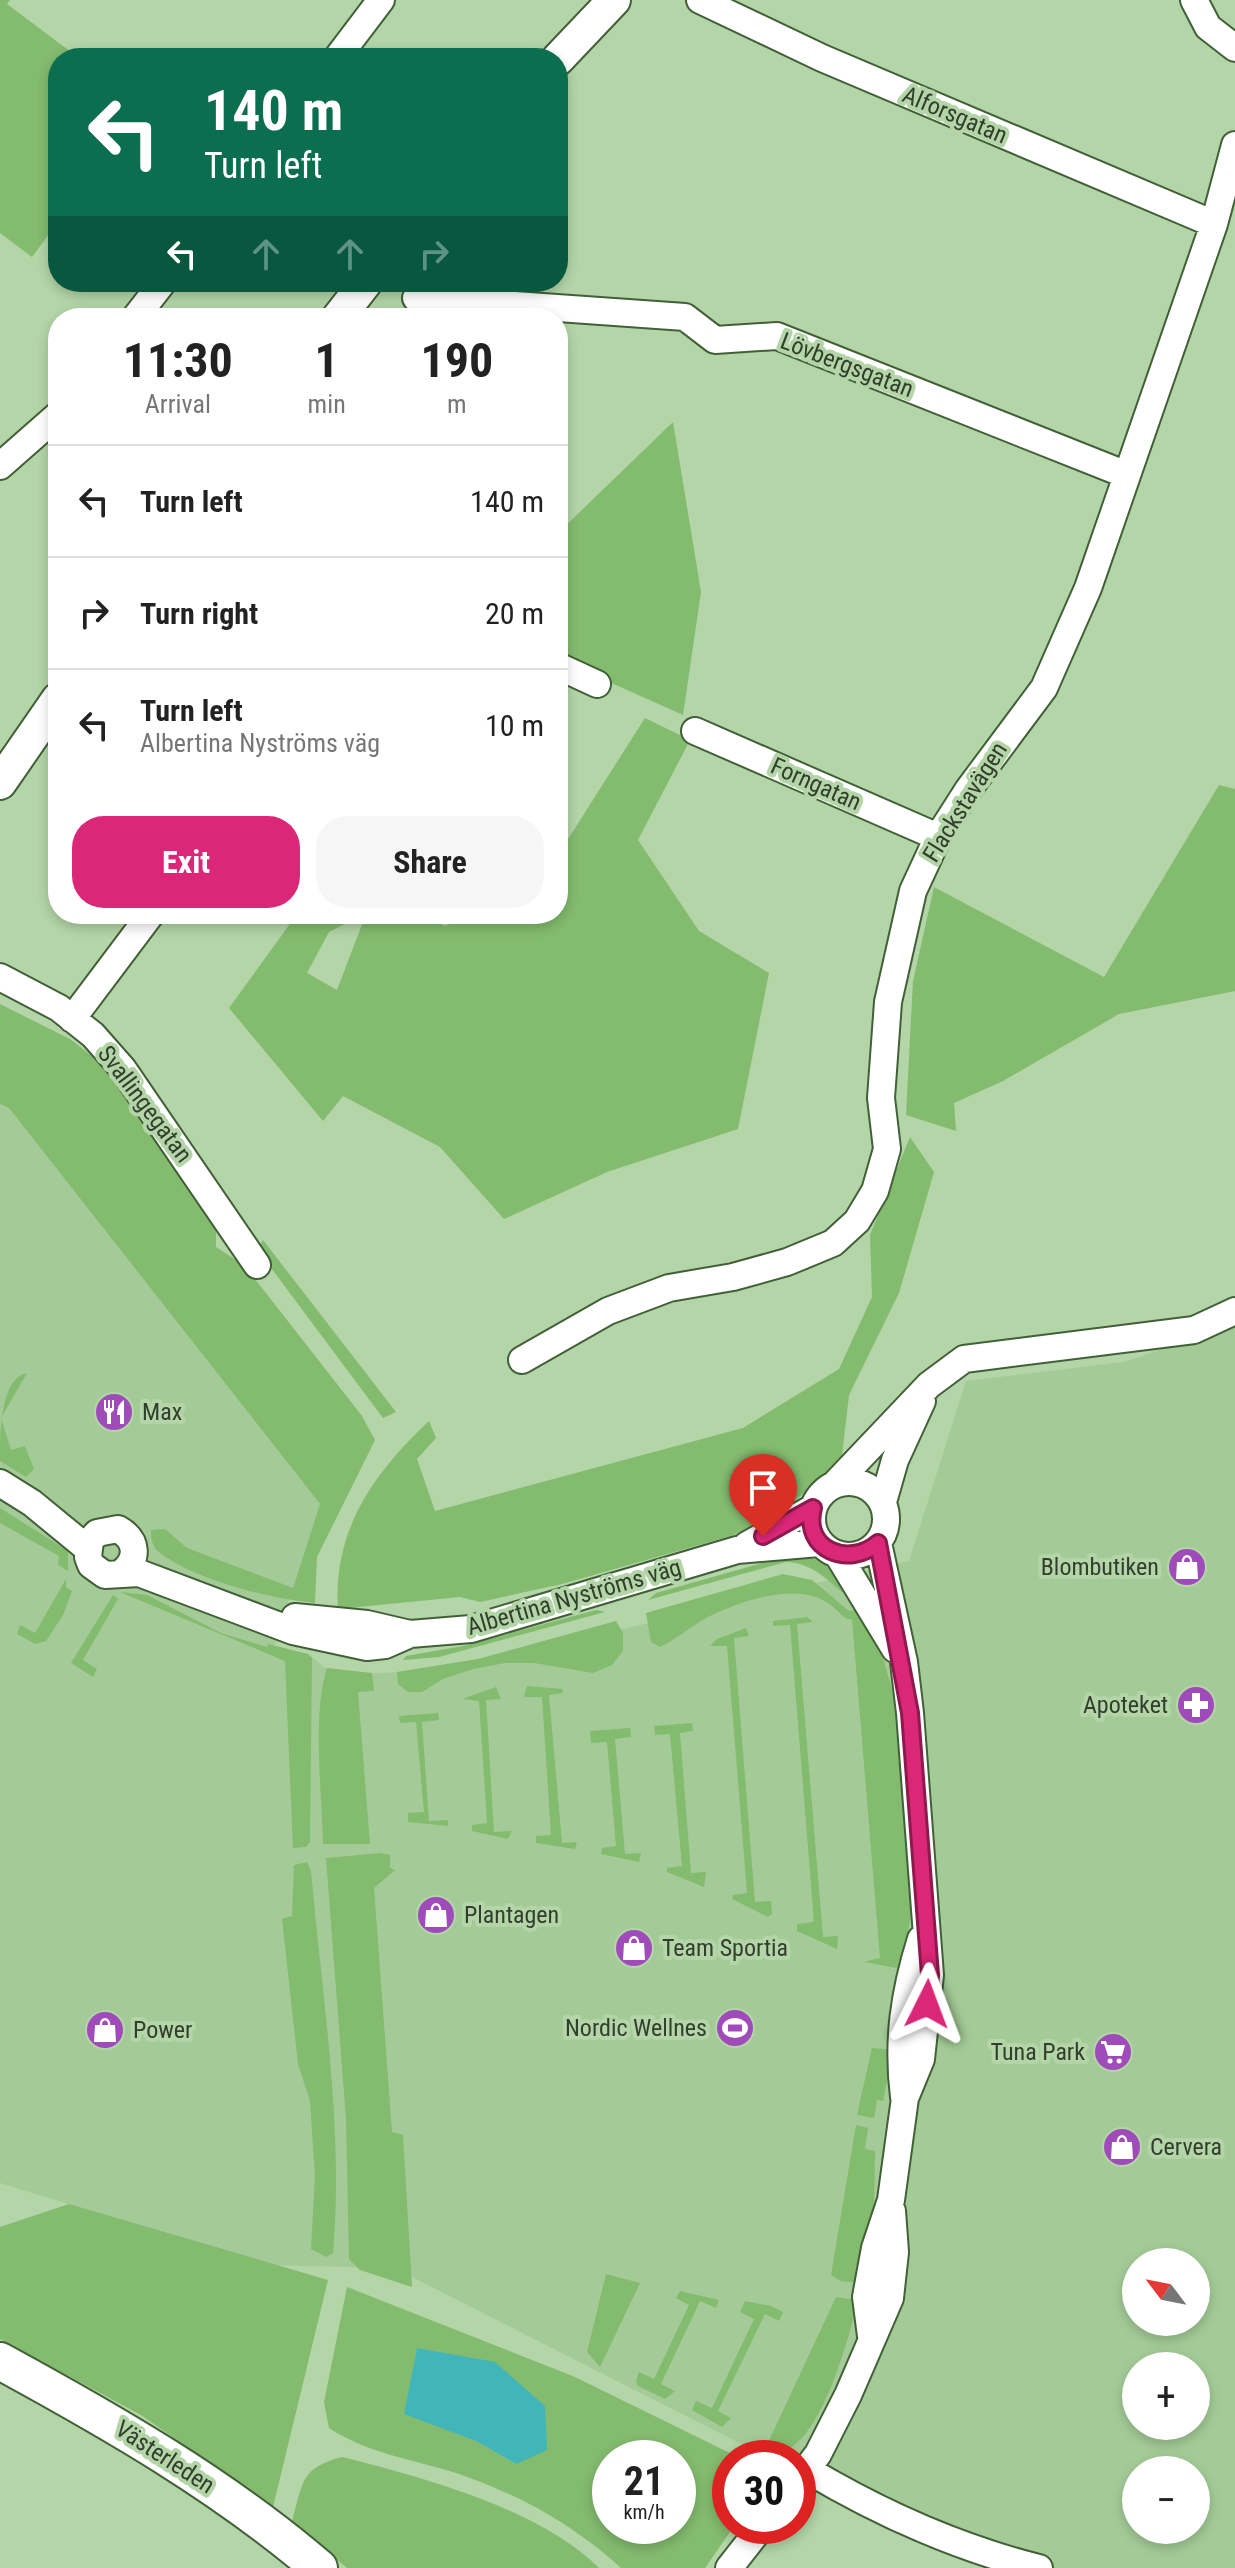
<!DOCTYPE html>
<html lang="en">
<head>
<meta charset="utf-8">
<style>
  :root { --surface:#fff; --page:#f6f6f6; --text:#222; --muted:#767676; --line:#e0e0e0; --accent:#db2777 }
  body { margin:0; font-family:"Roboto Condensed",sans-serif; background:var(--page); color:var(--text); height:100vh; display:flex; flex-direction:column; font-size:30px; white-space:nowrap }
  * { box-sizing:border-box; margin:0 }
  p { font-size:26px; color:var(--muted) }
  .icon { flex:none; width:44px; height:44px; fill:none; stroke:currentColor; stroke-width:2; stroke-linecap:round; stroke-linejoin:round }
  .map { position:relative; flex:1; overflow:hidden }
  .details { position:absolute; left:48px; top:308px; width:520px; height:616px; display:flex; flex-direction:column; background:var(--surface); border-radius:32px; box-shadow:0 4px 12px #0003 }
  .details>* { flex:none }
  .top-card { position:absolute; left:48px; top:48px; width:520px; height:244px; border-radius:32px; box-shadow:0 4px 12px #0003; background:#0b6e4f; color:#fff; overflow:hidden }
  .needle { width:52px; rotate:302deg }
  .fabs { position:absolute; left:1122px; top:2248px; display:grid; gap:16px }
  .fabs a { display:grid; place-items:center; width:88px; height:88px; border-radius:50%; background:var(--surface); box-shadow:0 4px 12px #0003; font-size:40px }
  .speed { position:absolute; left:592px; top:2440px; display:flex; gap:16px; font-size:40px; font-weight:700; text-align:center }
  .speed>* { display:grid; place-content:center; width:104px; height:104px; border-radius:50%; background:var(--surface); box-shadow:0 4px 12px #0003; line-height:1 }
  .speed small { font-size:20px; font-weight:400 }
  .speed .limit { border:12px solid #d22; background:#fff; color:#111 }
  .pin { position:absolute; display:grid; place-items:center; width:68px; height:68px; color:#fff; margin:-82px -34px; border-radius:50% 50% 50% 0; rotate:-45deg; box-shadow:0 0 8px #0007 }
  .pin .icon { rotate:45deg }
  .me { position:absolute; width:88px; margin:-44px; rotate:3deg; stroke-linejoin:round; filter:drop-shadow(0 0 6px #0008) }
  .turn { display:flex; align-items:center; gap:28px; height:168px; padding:0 24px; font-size:36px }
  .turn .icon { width:104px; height:104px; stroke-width:2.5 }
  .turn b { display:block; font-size:56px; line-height:68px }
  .lanes { display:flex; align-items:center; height:76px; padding:0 24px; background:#0003; justify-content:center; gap:40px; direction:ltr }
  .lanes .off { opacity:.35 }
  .eta { display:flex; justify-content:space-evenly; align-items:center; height:136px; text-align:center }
  .eta b { font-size:48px; font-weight:700; line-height:56px }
  .button { display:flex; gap:16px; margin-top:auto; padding:16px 24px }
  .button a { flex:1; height:92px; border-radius:32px; background:var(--accent); color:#fff; font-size:32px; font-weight:700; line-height:92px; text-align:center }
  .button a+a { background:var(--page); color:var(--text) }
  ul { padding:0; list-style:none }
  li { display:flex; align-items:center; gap:24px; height:112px; padding:0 24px; border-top:2px solid var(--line) }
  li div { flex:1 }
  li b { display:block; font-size:30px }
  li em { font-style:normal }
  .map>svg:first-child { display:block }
  .built { fill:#a4cb97; fill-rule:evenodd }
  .green { fill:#83bb6f; fill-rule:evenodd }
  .water { fill:#41b5b8 }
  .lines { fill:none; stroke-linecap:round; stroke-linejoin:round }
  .minor-casing { stroke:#426037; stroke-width:30 }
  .tertiary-casing { stroke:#426037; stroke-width:36 }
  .secondary-casing { stroke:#426037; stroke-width:40 }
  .minor { stroke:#fff; stroke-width:26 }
  .tertiary { stroke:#fff; stroke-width:32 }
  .secondary { stroke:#fff; stroke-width:36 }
  .route-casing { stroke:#8e194d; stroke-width:20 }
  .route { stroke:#db2777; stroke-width:14 }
  .labels { text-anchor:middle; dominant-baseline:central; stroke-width:8; stroke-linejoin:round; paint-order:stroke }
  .street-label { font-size:24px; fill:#323f2d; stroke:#b3d5a7 }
  .poi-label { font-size:24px; fill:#323f2d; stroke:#b3d5a7; text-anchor:start }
</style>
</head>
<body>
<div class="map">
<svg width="1235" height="2568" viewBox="0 0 1235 2568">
  <rect width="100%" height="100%" fill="#b3d5a7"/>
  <path class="built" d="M 0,1104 L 9,1108 L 320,1504 L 274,1647 L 308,1654 L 334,1675 L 451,1670 L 909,1561 L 966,1381 L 1124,1362 L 1235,1324 L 1235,2568 L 1010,2568 L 798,2473 L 798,2458 L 769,2458 L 394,2268 L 267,2265 L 0,2183 ZM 1136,2262 L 1196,2262 L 1196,2322 L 1136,2322 ZM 1136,2366 L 1196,2366 L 1196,2426 L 1136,2426 ZM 1136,2470 L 1196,2470 L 1196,2530 L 1136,2530 Z"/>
  <path class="green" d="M 0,0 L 10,0 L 7,4 L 79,58 L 58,58 L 58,222 L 32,257 L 0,233 Z
    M 673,422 L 701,592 L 683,715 L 558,659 L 558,533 Z
    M 645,718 L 690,740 L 638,840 L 699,931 L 769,973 L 738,1129 L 607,1172 L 504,1219 L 440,1147 L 343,1096 L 323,1121 L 229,1008 L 297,914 L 365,914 L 329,932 L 307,973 L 337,990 L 366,914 L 421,914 L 445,926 L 469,914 L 558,914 L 558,855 Z
    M 1219,785 L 1235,789 L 1235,991 L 1119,1014 L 1003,1081 L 954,1103 L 956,1131 L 906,1115 L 913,981 L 934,887 L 1104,977 Z
    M 0,1004 L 70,1039 L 105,1066 L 189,1180 L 216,1227 L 216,1247 L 244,1265 L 362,1416 L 375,1440 L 317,1557 L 315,1603 C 270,1599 196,1580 160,1553 C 152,1547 151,1539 151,1530 L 165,1529 L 187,1548 L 293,1588 L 320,1504 L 9,1108 L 0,1104 Z
    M 910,1137 L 934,1172 L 899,1293 L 849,1395 L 841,1464 L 795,1500 L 734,1535 L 562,1584 L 480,1602 L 460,1597 L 338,1609 C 333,1529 374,1473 429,1421 L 436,1438 L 417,1459 L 435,1511 L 743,1428 L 839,1369 L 872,1297 L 870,1235 Z
    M 263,1240 L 396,1412 L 383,1418 L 257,1249 Z
    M 27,1373 L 1,1418 L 11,1450 L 25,1446 L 34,1469 L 26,1477 L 0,1461 C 0,1434 0,1378 27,1373 Z
    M 0,1508 L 68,1551 L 68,1571 L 58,1565 L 59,1556 L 0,1523 Z
    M 803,1555 L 823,1562 L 851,1590 L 842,1592 C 824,1577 811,1563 786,1562 L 648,1600 L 656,1593 L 776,1559 Z
    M 783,1574 L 812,1580 L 849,1611 L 863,1609 L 881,1651 L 893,1693 L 912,1908 L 902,1969 L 864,1962 L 880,1958 L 852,1619 L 847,1619 C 840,1615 835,1607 828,1603 C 796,1581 738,1602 708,1617 C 691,1626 677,1639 660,1647 L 651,1642 L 646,1613 Z
    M 66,1579 L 66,1587 L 72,1591 L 63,1615 L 46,1641 L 35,1644 L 17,1634 L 20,1625 L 35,1633 Z
    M 120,1592 L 147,1595 L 221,1633 L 267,1647 L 268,1644 L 308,1654 L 312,1658 L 310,1842 L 306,1847 L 293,1848 L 285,1661 Z
    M 113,1595 L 118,1599 L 83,1660 L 97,1669 L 93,1677 L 71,1663 Z
    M 596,1610 L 605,1612 L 439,1657 L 403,1660 L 406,1656 L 463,1646 Z
    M 807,1617 L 813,1622 L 797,1624 L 823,1937 L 838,1936 L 837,1949 L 797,1931 L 797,1924 L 814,1922 L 790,1625 L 773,1626 L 773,1621 Z
    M 616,1621 L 623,1633 L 623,1651 L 612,1665 L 593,1673 L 534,1663 L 505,1663 L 473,1669 L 443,1679 L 422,1692 L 408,1692 L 398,1684 L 397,1672 L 478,1659 Z
    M 746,1628 L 749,1636 L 734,1638 L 755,1902 L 771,1901 L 772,1914 L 768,1917 L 732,1899 L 733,1895 L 747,1893 L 727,1646 L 710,1646 L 717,1639 Z
    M 327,1668 L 372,1673 L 374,1691 L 358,1692 L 370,1844 L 323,1844 C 322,1794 312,1714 327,1668 Z
    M 527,1686 L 562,1689 L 563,1693 L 549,1695 L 562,1843 L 577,1842 L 575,1849 L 536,1843 L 536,1836 L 551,1835 L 542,1697 L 524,1697 Z
    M 496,1687 L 501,1699 L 486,1700 L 494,1832 L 512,1831 L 508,1839 L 472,1831 L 472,1825 L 487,1823 L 479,1701 L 462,1699 Z
    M 438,1713 L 439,1720 L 422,1722 L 429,1821 L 448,1820 L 448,1826 L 408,1822 L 408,1813 L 424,1812 L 416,1722 L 400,1723 L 399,1716 Z
    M 692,1723 L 693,1731 L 680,1733 L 691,1873 L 706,1872 L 704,1887 L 667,1872 L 667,1868 L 682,1866 L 670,1734 L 655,1735 L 654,1726 Z
    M 630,1728 L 631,1737 L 615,1739 L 625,1854 L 641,1853 L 639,1862 L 601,1854 L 602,1848 L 616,1846 L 607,1742 L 591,1743 L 590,1731 Z
    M 381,1853 L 390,1855 L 390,1868 L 395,1870 L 374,1888 L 392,2132 L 403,2135 L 412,2287 L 360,2270 L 349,2259 L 346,2119 L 326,1858 Z
    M 307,1862 L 311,1871 C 322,1997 344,2127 333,2253 L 326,2257 L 311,2249 L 315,2177 L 310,2101 L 298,2064 L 282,1919 L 292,1916 L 294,1865 Z
    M 872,2048 L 893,2050 L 883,2101 L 877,2100 L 874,2118 L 857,2115 Z
    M 856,2125 L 868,2128 L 865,2149 L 875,2151 L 874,2209 L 861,2283 L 840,2281 L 831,2275 Z
    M 69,2204 L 328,2280 L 273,2507 L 141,2415 L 0,2339 L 0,2227 Z
    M 606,2274 L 640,2283 L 600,2367 L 587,2352 Z
    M 347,2287 L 575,2377 L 740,2458 L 730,2458 L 730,2526 L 734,2526 L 705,2568 L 621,2568 C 573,2524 518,2494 456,2473 C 412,2459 369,2454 329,2428 L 324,2402 ZM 417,2349 L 418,2348 L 516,2464 L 476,2441 L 405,2413 ZM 610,2458 L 678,2458 L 678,2526 L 610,2526 Z
    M 680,2291 L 719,2300 L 716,2308 L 700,2301 L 661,2384 L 675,2391 L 665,2399 L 638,2386 L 636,2381 L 639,2372 L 654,2379 L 689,2305 L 676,2298 Z
    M 836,2297 L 855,2300 L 857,2305 C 847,2342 822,2439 783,2451 L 766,2447 Z
    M 745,2301 L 771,2306 L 783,2312 L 779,2321 L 765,2314 L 718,2411 L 731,2418 L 722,2427 L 692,2410 L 696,2401 L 712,2408 L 754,2319 L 740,2312 Z
    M 342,2457 C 422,2477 540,2509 599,2568 L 347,2568 L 292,2522 C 303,2483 300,2468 342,2457 Z"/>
  <path class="water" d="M 417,2348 L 495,2362 L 545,2406 L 547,2450 L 516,2464 L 476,2441 L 404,2414 Z"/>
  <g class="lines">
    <defs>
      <path id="minor" d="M 700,0 L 822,58 L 1214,224
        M 1194,0 L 1208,27 L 1235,48
        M 337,58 L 381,0
        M 416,298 L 685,317 L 715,340 L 777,336 L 1127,475
        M 135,318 L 163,282
        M 0,466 L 58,415
        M 558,666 L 597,684
        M 695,731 L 938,837
        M 0,977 L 59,1008 L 93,1035 L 123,1069 L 257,1265
        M 72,1019 L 151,914
        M 522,1360 L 608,1311 L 669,1288 L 733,1277 L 787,1262 L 833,1243 L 857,1221 L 875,1191 L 887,1149 L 881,1098 L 888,1002 L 913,891 L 938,837 L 968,790 L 1044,688 L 1088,588 L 1214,224 L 1235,145
        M812 1519a37 37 0 1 1 74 0a37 37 0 1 1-74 0Z
        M 0,1483 L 32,1503 L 88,1549
        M 834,1485 L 929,1385 L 964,1359 L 1194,1330 L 1235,1311
        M 883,1502 L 895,1460 L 922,1401
        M 747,1545 L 813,1508
        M 838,1555 L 895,1649
        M 121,1573 C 139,1560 138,1540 118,1529 L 97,1533 L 90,1541 L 88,1557 L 91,1565 L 105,1575 L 139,1573 L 293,1631 L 367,1647 L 385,1645 L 410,1634 L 471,1629 L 737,1550 L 819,1543
        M 295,1617 L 367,1624 L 410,1634
        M 904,2097 C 897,2041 904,1993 921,1939
        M 871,2336 L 866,2297 L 875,2248 L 891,2200 L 905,2098 L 921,2059 L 930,1975 L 910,1713 L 904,1662 L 878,1543
        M 806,2469 C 878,2512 958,2548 1039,2568
        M 798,2480 L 818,2454 L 848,2395 L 890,2298 L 895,2252 L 892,2211
        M 729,2568 L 762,2526"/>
      <path id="tertiary" d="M 558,59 L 614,0
        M 338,318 L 366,282
        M 0,783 L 58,699"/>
      <path id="secondary" d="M 0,2361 C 112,2422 222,2485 319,2568"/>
    </defs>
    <use href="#minor" class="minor-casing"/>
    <use href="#tertiary" class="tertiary-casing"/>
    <use href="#secondary" class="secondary-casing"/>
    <use href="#minor" class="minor"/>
    <use href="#tertiary" class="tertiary"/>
    <use href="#secondary" class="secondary"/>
  </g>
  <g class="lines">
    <defs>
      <path id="route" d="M 763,1536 L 813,1508 C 802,1550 849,1568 878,1543 L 910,1713 L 930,1975 L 927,2004"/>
    </defs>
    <use href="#route" class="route-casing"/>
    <use href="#route" class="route"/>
  </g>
  <defs>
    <symbol id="restaurant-disc" viewBox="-11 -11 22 22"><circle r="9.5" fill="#a04bba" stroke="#b3d5a7"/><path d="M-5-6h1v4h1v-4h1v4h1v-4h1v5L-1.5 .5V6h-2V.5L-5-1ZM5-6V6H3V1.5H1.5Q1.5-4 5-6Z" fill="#fff"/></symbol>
    <symbol id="shop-disc" viewBox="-11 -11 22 22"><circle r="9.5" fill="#a04bba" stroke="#b3d5a7"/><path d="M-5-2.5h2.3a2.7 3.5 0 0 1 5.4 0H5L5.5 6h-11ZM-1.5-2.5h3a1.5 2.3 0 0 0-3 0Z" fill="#fff"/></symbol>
    <symbol id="pharmacy-disc" viewBox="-11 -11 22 22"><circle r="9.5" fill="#a04bba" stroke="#b3d5a7"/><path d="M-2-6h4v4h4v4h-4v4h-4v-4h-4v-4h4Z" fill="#fff"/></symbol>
    <symbol id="stadium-disc" viewBox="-11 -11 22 22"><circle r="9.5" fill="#a04bba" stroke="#b3d5a7"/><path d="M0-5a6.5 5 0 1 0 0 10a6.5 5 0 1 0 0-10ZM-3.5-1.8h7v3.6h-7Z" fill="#fff"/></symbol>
    <symbol id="supermarket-disc" viewBox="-11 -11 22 22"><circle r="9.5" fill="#a04bba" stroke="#b3d5a7"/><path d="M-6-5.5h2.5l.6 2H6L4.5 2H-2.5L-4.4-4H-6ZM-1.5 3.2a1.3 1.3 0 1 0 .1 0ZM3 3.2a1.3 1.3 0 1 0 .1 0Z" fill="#fff"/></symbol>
  </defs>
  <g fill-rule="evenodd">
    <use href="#restaurant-disc" x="92" y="1390" width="44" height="44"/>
    <use href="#shop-disc" x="1165" y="1545" width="44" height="44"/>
    <use href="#pharmacy-disc" x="1174" y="1683" width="44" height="44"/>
    <use href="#shop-disc" x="414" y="1893" width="44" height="44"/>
    <use href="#shop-disc" x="612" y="1926" width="44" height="44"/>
    <use href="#stadium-disc" x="713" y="2006" width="44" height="44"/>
    <use href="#shop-disc" x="83" y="2008" width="44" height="44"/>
    <use href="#supermarket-disc" x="1091" y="2030" width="44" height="44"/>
    <use href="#shop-disc" x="1100" y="2125" width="44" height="44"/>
  </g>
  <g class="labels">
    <g class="street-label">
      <text transform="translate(955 115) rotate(23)">Alforsgatan</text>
      <text transform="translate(847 365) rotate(21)">Lövbergsgatan</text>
      <text transform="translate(816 784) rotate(24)">Forngatan</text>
      <text transform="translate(965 802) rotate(-58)">Flackstavägen</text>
      <text transform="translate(145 1104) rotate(53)">Svallingegatan</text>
      <text transform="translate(574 1597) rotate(-16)">Albertina Nyströms väg</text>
      <text transform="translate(165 2457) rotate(33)">Västerleden</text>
    </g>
    <g class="poi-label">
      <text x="142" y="1412">Max</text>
      <text x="1159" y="1567" text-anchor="end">Blombutiken</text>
      <text x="1168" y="1705" text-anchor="end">Apoteket</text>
      <text x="464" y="1915">Plantagen</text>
      <text x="662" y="1948">Team Sportia</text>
      <text x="707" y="2028" text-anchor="end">Nordic Wellnes</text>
      <text x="133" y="2030">Power</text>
      <text x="1085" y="2052" text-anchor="end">Tuna Park</text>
      <text x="1150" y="2147">Cervera</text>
    </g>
  </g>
</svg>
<div class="fabs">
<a><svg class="needle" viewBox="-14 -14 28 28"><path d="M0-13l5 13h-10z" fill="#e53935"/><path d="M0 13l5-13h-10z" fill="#767676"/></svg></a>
<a>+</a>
<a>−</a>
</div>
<div class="speed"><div>21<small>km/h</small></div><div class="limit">30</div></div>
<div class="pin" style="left:763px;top:1536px;background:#d93025"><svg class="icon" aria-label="arrive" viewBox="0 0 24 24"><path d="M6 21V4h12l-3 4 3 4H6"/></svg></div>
<svg class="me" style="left:927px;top:2004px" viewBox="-20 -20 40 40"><path d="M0-17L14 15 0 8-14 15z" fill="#db2777" stroke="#fff" stroke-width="4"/></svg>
<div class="top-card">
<div class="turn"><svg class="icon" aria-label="left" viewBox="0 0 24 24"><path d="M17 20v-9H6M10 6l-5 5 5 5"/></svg><div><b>140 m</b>Turn left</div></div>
<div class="lanes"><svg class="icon" aria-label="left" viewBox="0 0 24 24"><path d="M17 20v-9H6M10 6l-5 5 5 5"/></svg><svg class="icon off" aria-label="ahead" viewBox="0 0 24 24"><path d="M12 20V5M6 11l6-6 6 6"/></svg><svg class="icon off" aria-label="ahead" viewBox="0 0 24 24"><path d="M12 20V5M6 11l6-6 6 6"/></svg><svg class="icon off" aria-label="right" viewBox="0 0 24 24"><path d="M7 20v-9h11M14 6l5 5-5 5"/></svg></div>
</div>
<section class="details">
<div class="eta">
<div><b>11:30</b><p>Arrival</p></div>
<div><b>1</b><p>min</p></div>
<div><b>190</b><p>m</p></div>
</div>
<ul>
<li><svg class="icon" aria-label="left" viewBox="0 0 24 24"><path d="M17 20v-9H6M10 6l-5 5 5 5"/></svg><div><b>Turn left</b></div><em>140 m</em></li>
<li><svg class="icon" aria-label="right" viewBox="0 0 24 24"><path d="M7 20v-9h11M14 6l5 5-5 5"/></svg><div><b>Turn right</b></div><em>20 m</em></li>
<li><svg class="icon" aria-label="left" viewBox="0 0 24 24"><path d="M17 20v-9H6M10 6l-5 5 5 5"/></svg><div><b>Turn left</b><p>Albertina Nyströms väg</p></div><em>10 m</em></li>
</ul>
<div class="button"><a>Exit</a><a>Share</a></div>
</section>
</div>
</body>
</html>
